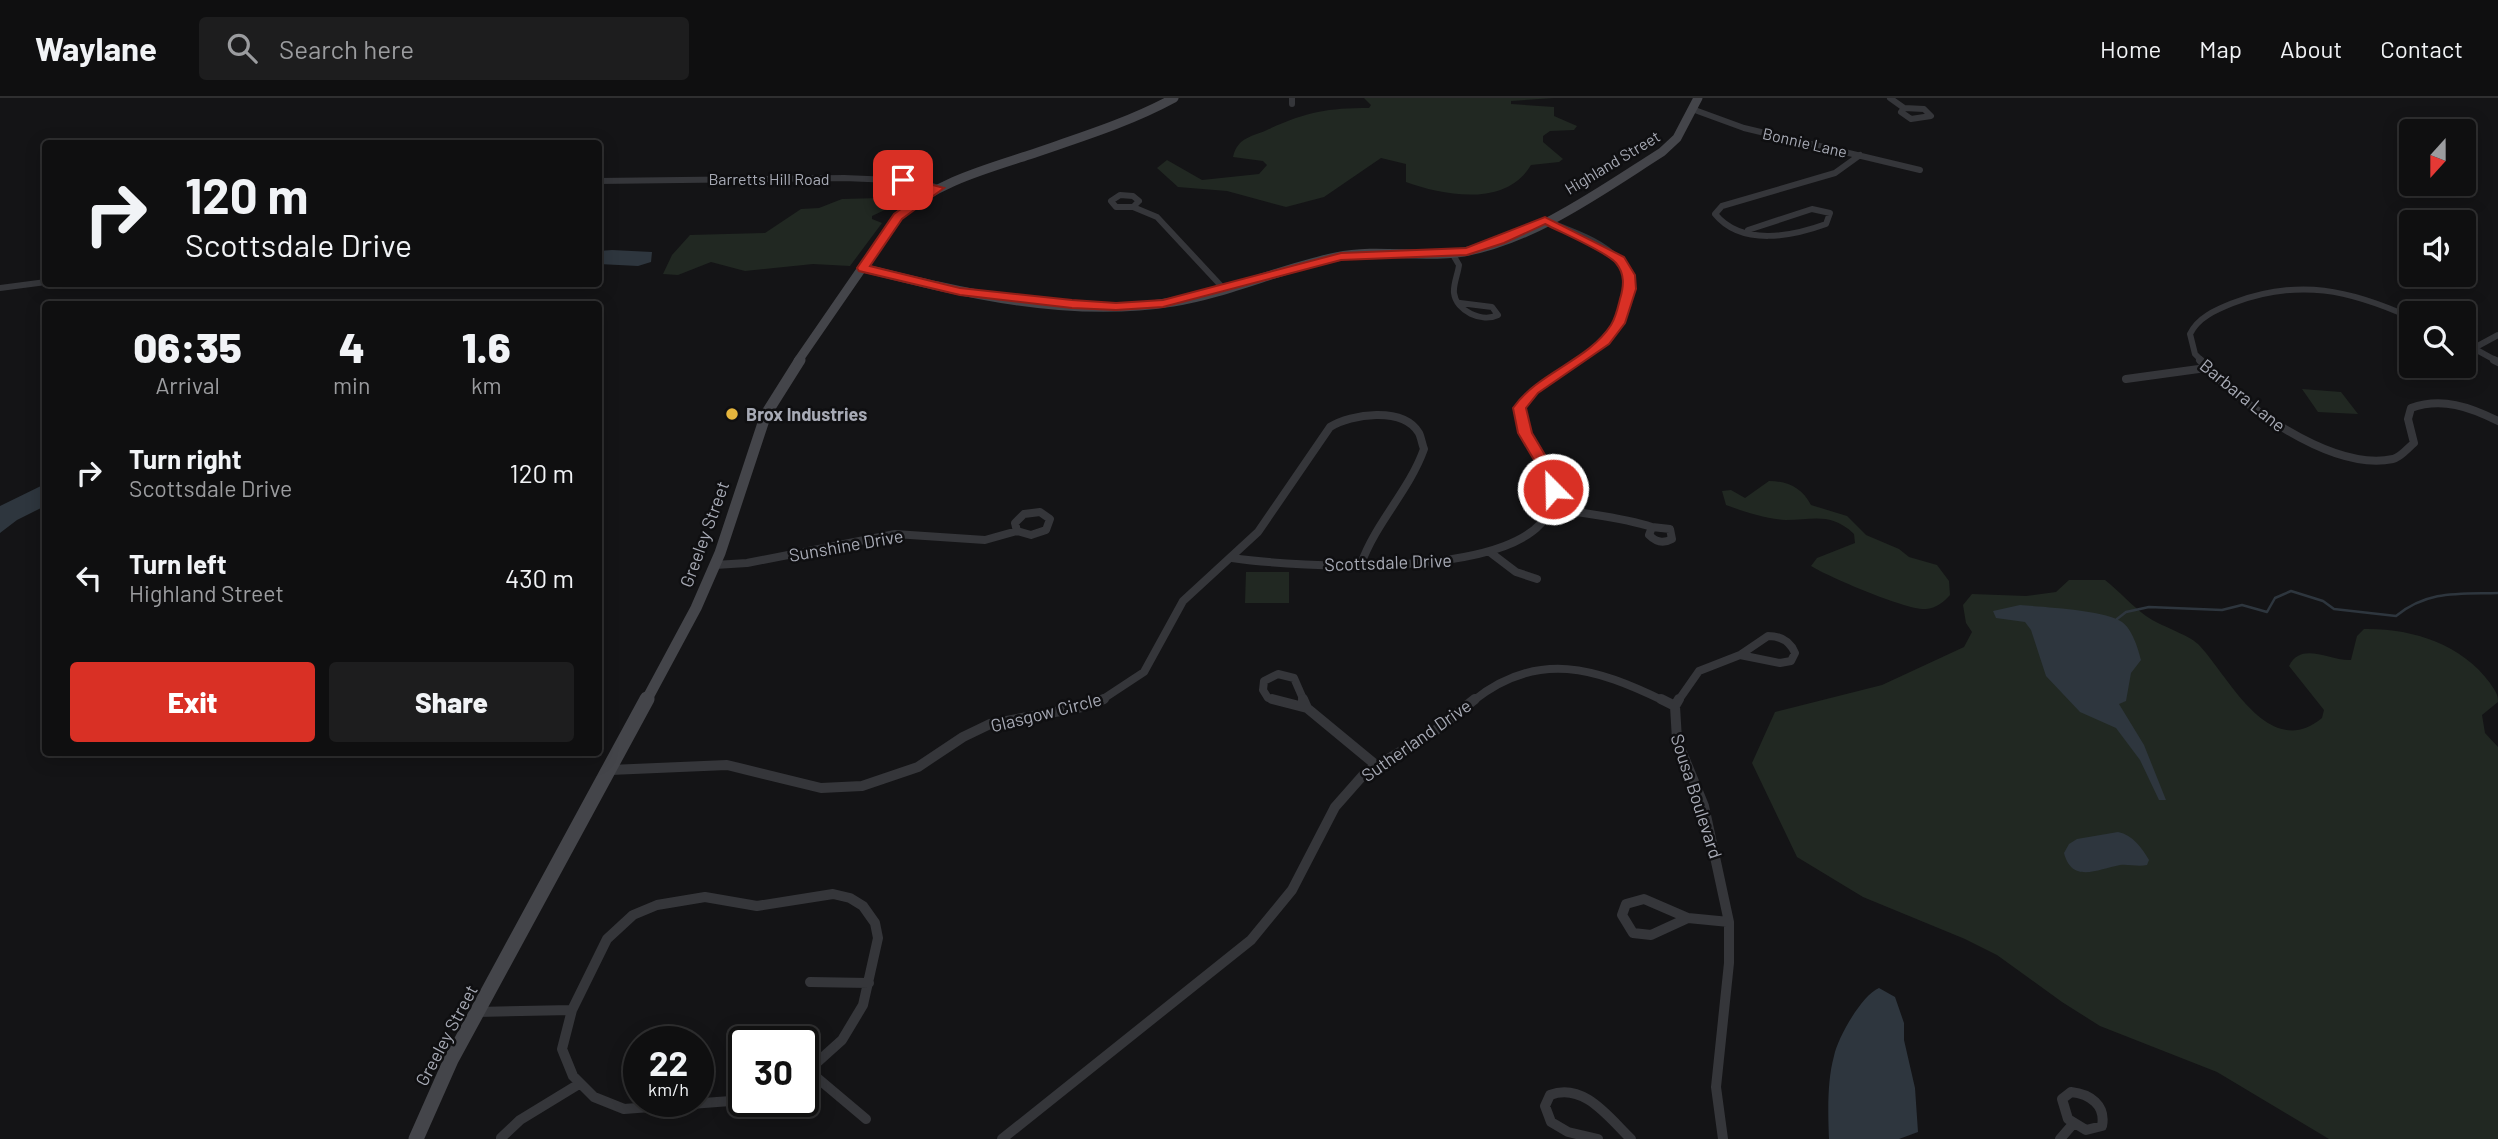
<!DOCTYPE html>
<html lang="en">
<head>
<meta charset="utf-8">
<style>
  :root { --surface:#0f0f10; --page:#1d1d1e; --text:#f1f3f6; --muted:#9b9c9f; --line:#2f2f30; --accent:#d93025 }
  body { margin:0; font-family:Barlow,sans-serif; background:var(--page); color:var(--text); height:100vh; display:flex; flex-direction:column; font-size:26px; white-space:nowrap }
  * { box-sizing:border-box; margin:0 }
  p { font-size:23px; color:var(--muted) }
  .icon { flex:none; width:38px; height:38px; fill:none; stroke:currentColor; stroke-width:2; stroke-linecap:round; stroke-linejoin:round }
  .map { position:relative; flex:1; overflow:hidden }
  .panel { position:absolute; left:42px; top:203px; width:560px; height:455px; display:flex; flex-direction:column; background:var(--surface); border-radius:7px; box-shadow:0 4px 18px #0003,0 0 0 2px var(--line) }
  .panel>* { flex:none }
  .banner { position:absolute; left:42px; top:42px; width:560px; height:147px; border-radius:7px; box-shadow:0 4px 18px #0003,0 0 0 2px var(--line); background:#0f0f10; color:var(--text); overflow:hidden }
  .needle { width:46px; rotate:201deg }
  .buttons { position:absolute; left:2399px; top:21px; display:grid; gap:14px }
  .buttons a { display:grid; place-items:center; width:77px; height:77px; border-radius:7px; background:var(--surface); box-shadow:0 4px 18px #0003,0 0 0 2px var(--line); font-size:35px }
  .speed { position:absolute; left:623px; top:928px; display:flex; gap:14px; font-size:35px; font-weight:700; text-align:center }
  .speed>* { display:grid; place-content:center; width:91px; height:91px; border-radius:50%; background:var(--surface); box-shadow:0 4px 18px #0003,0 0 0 2px var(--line); line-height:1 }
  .speed small { font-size:18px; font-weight:400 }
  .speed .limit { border:4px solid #111; border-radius:10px; background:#fff; color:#111 }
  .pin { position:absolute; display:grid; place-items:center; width:60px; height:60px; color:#fff; margin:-30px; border-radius:14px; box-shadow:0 4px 10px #0006 }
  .me { position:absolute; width:77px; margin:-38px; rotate:337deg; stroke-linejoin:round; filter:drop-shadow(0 0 5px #0008) }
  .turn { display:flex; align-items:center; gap:24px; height:147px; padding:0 28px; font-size:32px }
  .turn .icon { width:91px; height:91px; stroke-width:2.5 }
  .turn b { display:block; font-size:49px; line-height:60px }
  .eta { display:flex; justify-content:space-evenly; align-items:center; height:119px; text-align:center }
  .eta b { font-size:42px; font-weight:800; line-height:49px }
  .action { display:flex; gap:14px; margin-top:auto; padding:14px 28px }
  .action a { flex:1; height:80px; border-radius:7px; background:var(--accent); color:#fff; font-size:28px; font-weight:800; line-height:80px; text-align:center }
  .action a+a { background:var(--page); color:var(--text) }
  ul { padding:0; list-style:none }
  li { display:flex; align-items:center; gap:21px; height:105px; padding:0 28px }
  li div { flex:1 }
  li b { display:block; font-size:26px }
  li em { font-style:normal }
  header { display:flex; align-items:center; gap:42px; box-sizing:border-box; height:98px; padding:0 35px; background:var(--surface); border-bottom:2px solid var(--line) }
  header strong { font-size:33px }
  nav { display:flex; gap:38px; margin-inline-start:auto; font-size:24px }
  .search { width:490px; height:63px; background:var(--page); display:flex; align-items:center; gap:18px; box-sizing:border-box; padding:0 24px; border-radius:7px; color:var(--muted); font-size:26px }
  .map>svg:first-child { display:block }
  .green { fill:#212822 }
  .water { fill:#2e363e }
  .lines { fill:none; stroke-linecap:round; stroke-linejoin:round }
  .stream { stroke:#2e363e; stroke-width:2.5 }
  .street-far2 { stroke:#35363a; stroke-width:6 }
  .street-far1 { stroke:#35363a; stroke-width:8 }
  .street { stroke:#35363a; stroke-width:10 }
  .secondary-far2 { stroke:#44454a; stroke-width:9 }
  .secondary-far1 { stroke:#44454a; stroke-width:11 }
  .secondary { stroke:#44454a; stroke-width:15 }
  .route { fill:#d93025; stroke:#8d1f18; stroke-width:2 }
  .poi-dot { fill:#e5b53d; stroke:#0f0f11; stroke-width:2.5 }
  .labels { text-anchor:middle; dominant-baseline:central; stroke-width:5; stroke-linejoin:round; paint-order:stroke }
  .far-street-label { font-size:16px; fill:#a7aab5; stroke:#0f0f11 }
  .street-label { font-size:18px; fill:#a7aab5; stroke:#0f0f11 }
  .poi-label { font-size:18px; font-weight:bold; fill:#a7aab5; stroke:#0f0f11; text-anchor:start }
</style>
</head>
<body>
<header>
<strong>Waylane</strong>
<div class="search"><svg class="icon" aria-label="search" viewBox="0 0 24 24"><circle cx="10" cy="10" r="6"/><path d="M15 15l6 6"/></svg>Search here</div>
<nav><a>Home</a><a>Map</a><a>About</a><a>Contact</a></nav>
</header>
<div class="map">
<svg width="2498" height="1041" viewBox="0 0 2498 1041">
  <rect width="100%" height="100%" fill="#141416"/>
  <path class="green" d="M 1364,0 L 1554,0 L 1511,3 L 1511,6 L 1554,9 L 1554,18 L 1577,28 L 1574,32 L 1550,33 L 1543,38 L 1543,44 L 1563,61 L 1559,64 L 1531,67 C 1506,109 1445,98 1406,84 L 1406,66 L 1381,60 L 1324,99 L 1286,109 L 1227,93 L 1178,89 L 1157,70 L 1167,62 L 1202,82 L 1259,76 L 1267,67 L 1263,63 L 1233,59 C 1238,38 1253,39 1269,31 C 1306,14 1328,10 1369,10 L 1371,7 Z
    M 898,95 L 910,100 L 872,118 L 872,121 L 882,125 L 850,168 L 813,166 L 745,173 L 711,164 L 678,177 L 663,176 L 672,157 L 690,137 L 765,135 L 801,111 L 819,110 L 842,101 L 880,100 Z
    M 2302,291 L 2341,294 L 2358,316 L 2318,314 Z
    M 1769,383 C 1788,383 1802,390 1811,407 L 1847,418 L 1866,437 L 1899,451 L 1909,459 L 1937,467 L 1949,483 L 1950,497 C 1944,504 1936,510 1926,511 C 1908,513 1829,479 1811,468 L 1817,460 L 1855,445 L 1854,436 C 1831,414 1813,422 1786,422 C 1766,421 1745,414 1726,407 L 1722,393 L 1731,392 L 1745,400 Z
    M 1246,474 L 1289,474 L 1289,505 L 1245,505 Z
    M 2069,482 L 2105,482 C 2119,493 2131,507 2146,518 C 2160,528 2187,536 2198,546 C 2227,575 2268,665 2322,620 L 2324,612 L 2289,568 C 2302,543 2328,563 2351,562 L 2357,538 L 2364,531 C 2411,530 2462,546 2490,585 C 2495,593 2498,595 2498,604 L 2482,617 L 2485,635 L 2498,649 L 2498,1041 L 2329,1041 L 2217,974 L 2100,928 L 2062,904 L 1997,857 L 1965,841 L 1863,799 L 1797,759 L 1752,665 L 1775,614 L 1882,587 L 1964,549 L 1972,534 L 1966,525 L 1963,507 L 1972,496 L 2026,498 L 2056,494 Z"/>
  <path class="water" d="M 612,152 L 652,154 L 651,164 L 638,168 L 599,166 L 599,153 Z
    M 45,386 L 45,408 L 17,422 L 0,435 L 0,408 Z
    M 2020,507 C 2042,509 2106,512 2122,524 C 2132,531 2138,550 2141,562 L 2131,575 L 2126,603 L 2119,606 L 2144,647 L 2166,702 L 2159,702 L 2140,662 L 2116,630 L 2080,614 L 2046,578 L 2031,532 L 2025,524 L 1996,520 L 1993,513 Z
    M 2118,734 C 2133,737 2142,750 2149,762 L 2147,767 C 2138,769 2129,766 2120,767 C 2098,771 2072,786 2064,755 L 2069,746 L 2077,741 Z
    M 1879,890 L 1895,899 L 1904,925 L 1904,942 L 1915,990 L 1918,1034 L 1899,1041 L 1829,1041 C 1828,1015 1827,983 1834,958 C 1838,939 1862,897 1879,890 Z"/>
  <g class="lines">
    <path class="stream" d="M 2117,521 L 2126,514 L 2149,509 L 2222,512 L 2242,507 L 2267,514 L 2275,500 L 2291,493 L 2323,503 L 2334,511 L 2396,518 C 2428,492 2459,496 2498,495"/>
    <path class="street-far2" d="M 1292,0 L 1292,6
      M 1890,0 L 1904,10
      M 1904,10 L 1924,11 L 1931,18 L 1911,21 L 1901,14 Z
      M 1692,11 L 1744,30 L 1920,72
      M 598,83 L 844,80 L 916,83 L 939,90
      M 1120,97 L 1133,98 L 1139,103 L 1133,109 L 1116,109 L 1111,103 Z
      M 1133,109 L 1157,119 L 1224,191
      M 1545,122 C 1569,133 1599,141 1617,160 C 1651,196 1606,243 1577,263
      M 1748,132 L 1812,111 L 1830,115 L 1826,126 C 1793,138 1742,149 1715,116 L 1722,108 L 1835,75 L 1860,57
      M 1452,155 L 1459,167 C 1458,176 1453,186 1454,195 C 1456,213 1482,225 1498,217 L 1492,209 L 1460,205
      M 0,190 L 46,184
      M 2464,245 L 2497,263
      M 2474,250 L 2498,237
      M 2202,263 L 2195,256 L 2190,236 C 2198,219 2216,212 2233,205 C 2299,180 2350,192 2412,220"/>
    <path class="street-far1" d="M 2200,262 C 2238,305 2331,374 2393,361 C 2400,360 2408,350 2414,345 L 2408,321 L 2411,310 C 2442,299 2470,309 2498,323
      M 2494,262 L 2498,264
      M 2126,281 L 2206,270
      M 1552,409 C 1586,417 1619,418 1652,429
      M 1040,414 L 1050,421 L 1046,432 L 1031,437 L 1017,433 L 1015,425 L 1024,416 Z
      M 1652,429 L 1670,431 L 1672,441 C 1663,446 1656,444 1649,437 Z
      M 1491,455 L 1516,474 L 1537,481
      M 1232,460 C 1293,469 1536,485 1552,404 C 1559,370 1523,342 1519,310 L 1533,293 L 1579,262
      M 715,467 L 747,465 L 895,436 L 985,442 L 1017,433
      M 1768,538 C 1781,538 1790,543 1795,555 L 1791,563 L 1780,565 L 1740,557 Z
      M 1100,603 L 1144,574 L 1183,503 L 1258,434 L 1330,329 C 1351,316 1403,308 1419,335 C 1421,339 1422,346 1424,351 C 1409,393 1376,424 1361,466
      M 1279,603 L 1268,600 L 1263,592 L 1264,583 L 1278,576 L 1294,580 L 1304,603
      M 1473,603 C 1538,551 1596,570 1664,603
      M 1678,603 L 1699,573 L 1740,557"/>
    <path class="street" d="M 1272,601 L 1307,610
      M 1303,601 L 1307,610
      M 1661,601 L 1675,608
      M 1679,601 L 1675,608 L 1677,642 L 1704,708 L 1729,824 L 1729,865 L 1716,989 L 1723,1041
      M 1307,610 L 1376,667
      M 610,672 L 727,667 L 821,690 L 862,688 L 918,669 L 963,639 L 990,626 L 1082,609 L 1104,601
      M 1644,801 L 1688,820 L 1651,837 L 1633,835 L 1622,817 L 1626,806 Z
      M 1688,820 L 1729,824
      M 810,884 L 869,885
      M 477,914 L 572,912
      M 809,973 L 866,1021
      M 2071,994 C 2090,996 2106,1007 2102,1028 L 2086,1032 L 2068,1021 L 2062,1001 Z
      M 744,1002 L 624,1011 L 594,999 L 573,978 L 562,951 L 572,912 L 607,841 L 633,817 L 657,807 L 705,799 L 757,808 L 833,796 L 850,800 L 863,808 L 875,825 L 878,840 L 863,907 L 842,942 L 803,977
      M 501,1040 L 520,1022 L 579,986
      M 1002,1041 L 1251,842 L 1292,792 L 1335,709 L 1365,675 L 1436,632 L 1475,601
      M 1598,1041 L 1568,1034 L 1551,1024 L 1545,1008 L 1550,997 C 1584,984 1609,1020 1631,1041
      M 2060,1041 L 2073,1026"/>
    <path class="secondary-far2" d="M 863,170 C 963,195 1069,221 1173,204 C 1229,195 1281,170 1336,159 C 1378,150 1422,161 1464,154 C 1535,141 1602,92 1662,54 L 1677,40 L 1698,0
      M 798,263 L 898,118 C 935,85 983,72 1029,57 C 1078,40 1128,25 1174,0"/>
    <path class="secondary-far1" d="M 646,603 L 696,510 L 720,455 L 766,316 L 800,262"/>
    <path class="secondary" d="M 416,1041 L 451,962 L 647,601"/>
  </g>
  <path class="route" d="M 903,79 L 944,90 L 902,121 L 870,168 L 960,190 L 1072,202 L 1116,205 L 1163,202 L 1341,155 L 1466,150 L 1545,119 L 1624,159 L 1635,177 L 1636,191 L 1625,225 L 1609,246 L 1538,295 L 1526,310 L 1532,335 L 1560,382 L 1561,391 L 1553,396 L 1546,391 L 1546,382 L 1518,335 L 1513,310 C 1538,274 1588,263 1611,227 C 1616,219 1618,209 1620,201 C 1624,188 1625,176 1616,165 C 1607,154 1560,134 1545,126 L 1504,145 L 1467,157 L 1341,162 L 1163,209 L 1116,212 L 1072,210 L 960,197 L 859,173 L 857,170 L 894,116 L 929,91 L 899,84 L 898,82 Z"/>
  <circle class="poi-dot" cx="732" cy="316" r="7"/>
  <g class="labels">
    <g class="far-street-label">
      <text transform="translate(1805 44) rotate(13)">Bonnie Lane</text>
      <text transform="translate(1612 64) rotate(-31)">Highland Street</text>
      <text x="769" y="80">Barretts Hill Road</text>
    </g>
    <g class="street-label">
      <text transform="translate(2243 297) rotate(39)">Barbara Lane</text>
      <text transform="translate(704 436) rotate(-70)">Greeley Street</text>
      <text transform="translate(846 447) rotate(-10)">Sunshine Drive</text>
      <text transform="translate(1388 464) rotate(-2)">Scottsdale Drive</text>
      <text transform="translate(1046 614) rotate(-14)">Glasgow Circle</text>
      <text transform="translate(1416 642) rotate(-35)">Sutherland Drive</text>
      <text transform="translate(1697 698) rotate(72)">Sousa Boulevard</text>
      <text transform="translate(446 937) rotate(-62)">Greeley Street</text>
    </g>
    <g class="poi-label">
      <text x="746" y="316">Brox Industries</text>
    </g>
  </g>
</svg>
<div class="buttons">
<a><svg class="needle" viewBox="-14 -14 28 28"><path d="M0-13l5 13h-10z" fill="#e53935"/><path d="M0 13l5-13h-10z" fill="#9b9c9f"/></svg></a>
<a><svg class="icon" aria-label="sound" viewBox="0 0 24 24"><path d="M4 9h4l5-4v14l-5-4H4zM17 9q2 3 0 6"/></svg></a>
<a><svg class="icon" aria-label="search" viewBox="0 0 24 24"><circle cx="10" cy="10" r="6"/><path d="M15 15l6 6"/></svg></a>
</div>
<div class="speed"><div>22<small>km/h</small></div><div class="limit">30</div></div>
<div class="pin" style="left:903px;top:82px;background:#d93025"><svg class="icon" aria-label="arrive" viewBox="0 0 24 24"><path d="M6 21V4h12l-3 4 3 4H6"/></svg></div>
<svg class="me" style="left:1553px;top:391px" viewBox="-20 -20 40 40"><circle r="17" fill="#d93025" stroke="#fff" stroke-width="3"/><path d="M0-11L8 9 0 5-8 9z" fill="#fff"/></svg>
<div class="banner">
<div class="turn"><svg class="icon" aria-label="right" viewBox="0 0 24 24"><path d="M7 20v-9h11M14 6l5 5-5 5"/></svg><div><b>120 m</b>Scottsdale Drive</div></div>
</div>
<section class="panel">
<div class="eta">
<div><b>06:35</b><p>Arrival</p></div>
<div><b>4</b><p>min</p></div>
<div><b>1.6</b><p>km</p></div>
</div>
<ul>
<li><svg class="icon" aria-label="right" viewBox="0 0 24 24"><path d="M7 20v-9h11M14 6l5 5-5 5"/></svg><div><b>Turn right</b><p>Scottsdale Drive</p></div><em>120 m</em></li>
<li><svg class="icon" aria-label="left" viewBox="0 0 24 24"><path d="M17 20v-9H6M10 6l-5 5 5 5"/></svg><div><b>Turn left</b><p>Highland Street</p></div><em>430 m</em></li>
</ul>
<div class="action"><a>Exit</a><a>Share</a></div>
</section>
</div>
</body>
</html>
